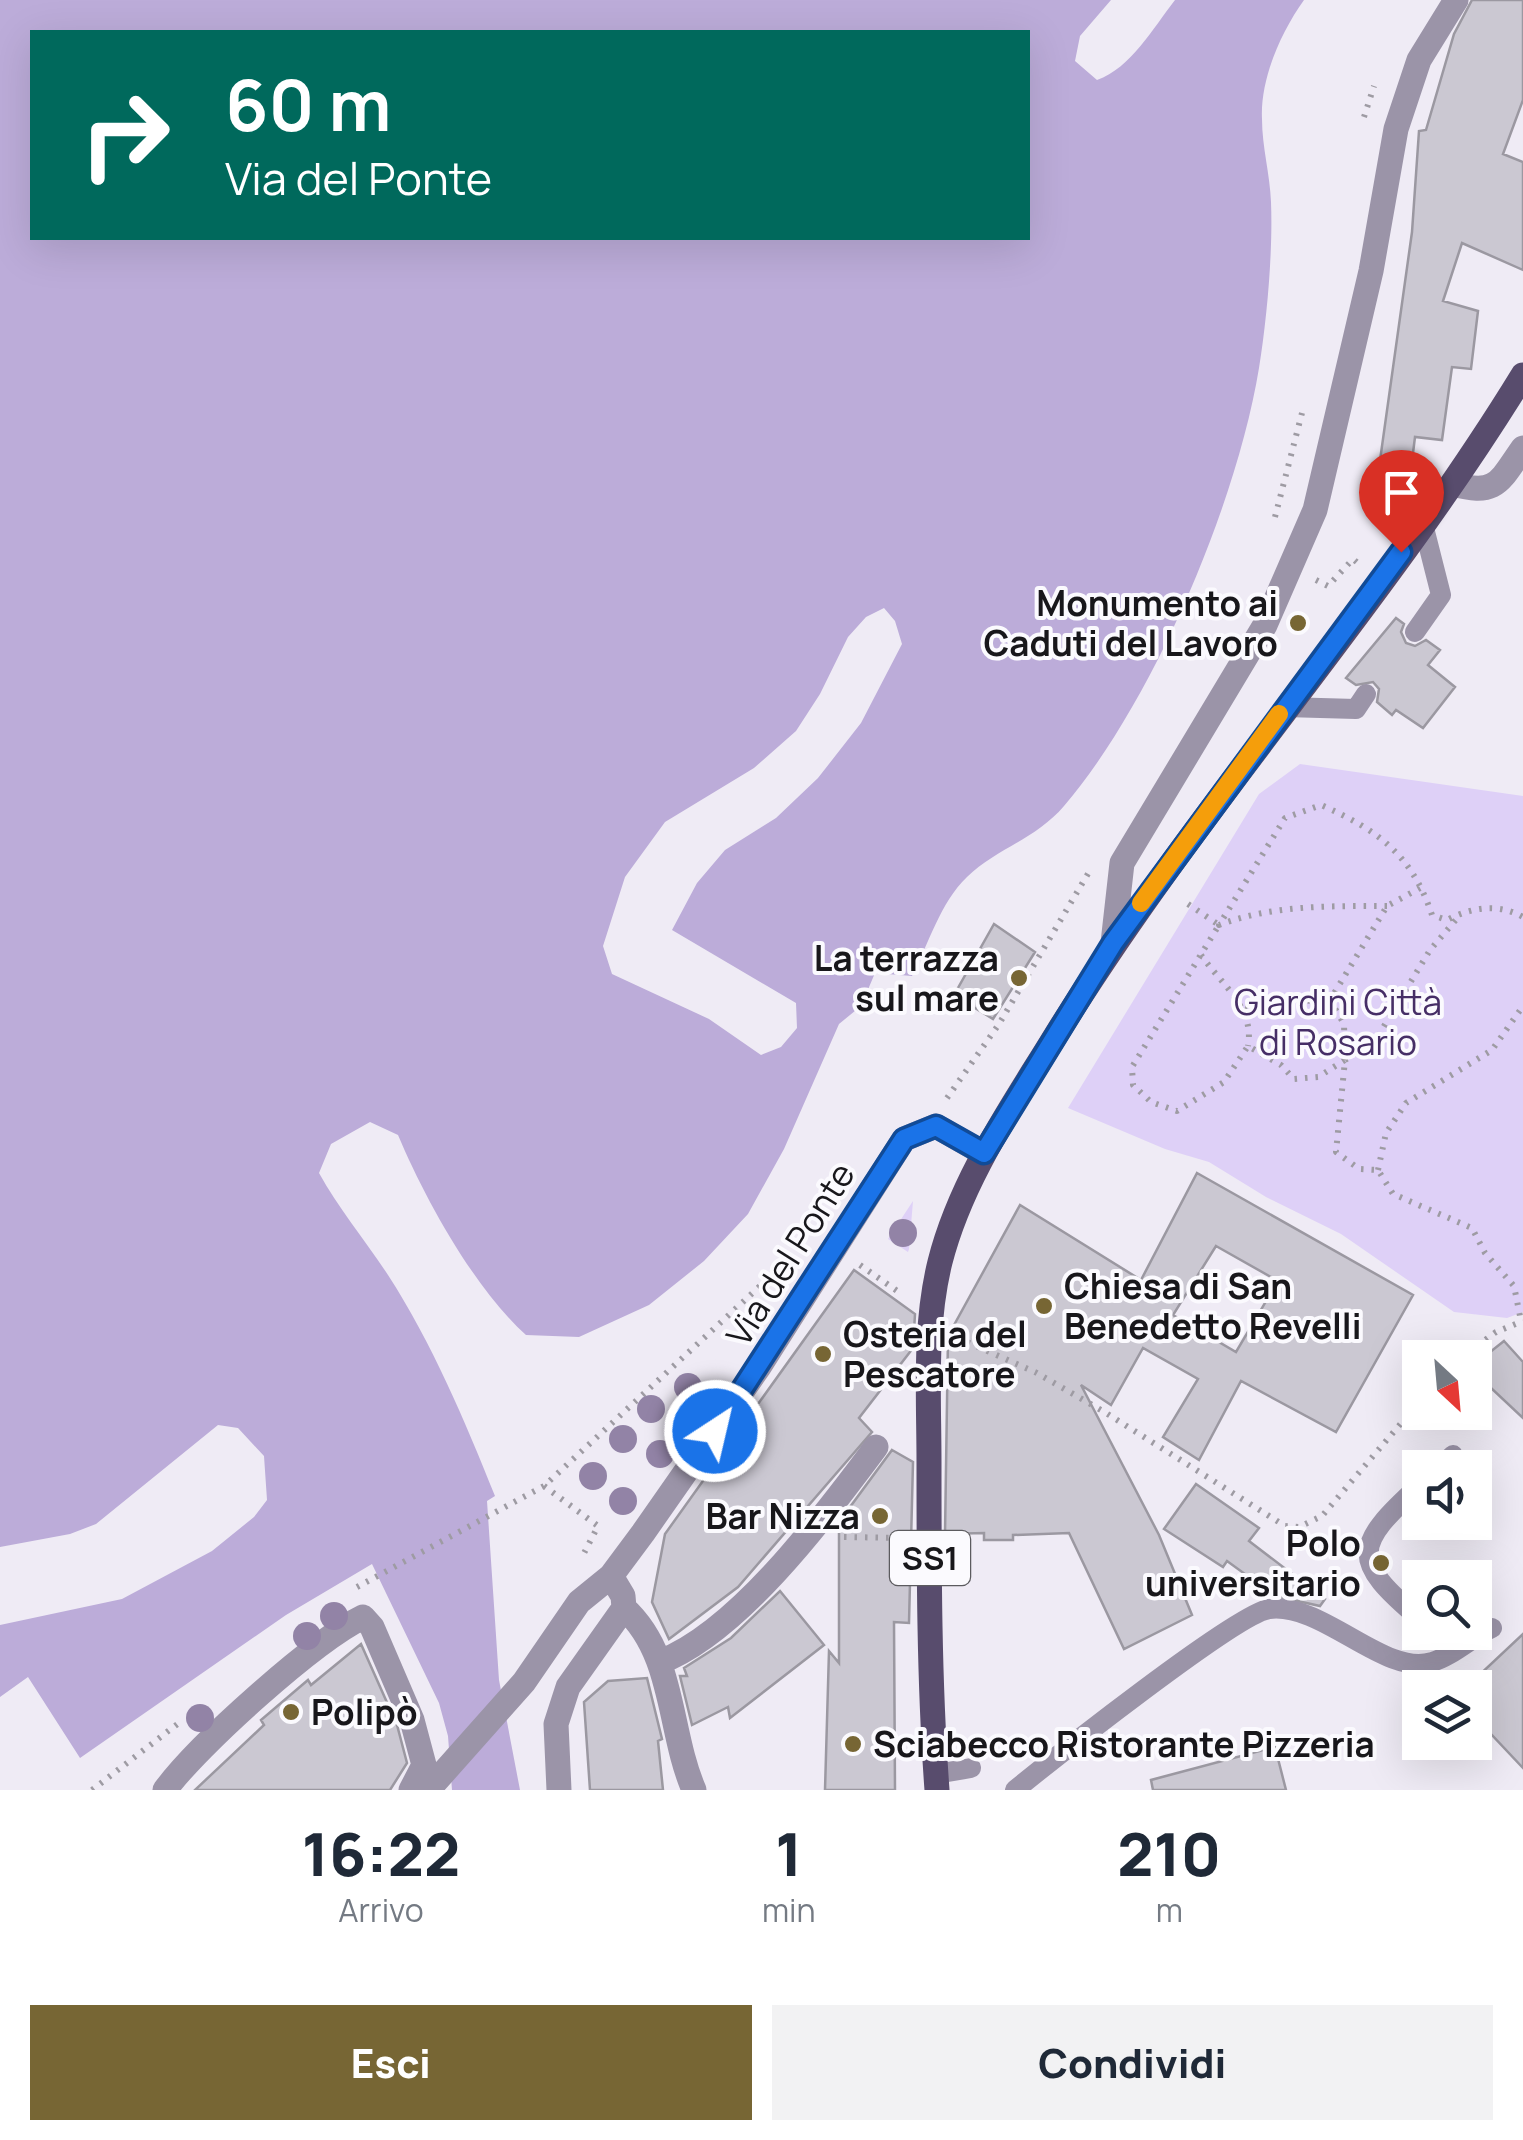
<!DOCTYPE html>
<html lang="it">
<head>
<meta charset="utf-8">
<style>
  :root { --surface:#fff; --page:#f2f2f3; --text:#1f2937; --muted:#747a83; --accent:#776634 }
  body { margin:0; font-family:Manrope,sans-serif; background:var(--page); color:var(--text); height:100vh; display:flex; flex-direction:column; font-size:38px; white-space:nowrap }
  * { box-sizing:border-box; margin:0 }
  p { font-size:32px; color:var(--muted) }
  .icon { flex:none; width:55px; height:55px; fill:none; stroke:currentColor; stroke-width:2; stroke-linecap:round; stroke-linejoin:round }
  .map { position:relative; height:1790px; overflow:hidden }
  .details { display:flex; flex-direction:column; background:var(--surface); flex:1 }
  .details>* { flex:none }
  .hud { position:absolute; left:30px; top:30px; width:1000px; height:210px; border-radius:0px; box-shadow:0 10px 40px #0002; background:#00695c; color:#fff; overflow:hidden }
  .needle { width:65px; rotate:154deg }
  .fabs { position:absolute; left:1402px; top:1340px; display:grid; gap:20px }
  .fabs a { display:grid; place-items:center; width:90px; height:90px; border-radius:0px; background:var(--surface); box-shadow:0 10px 40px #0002; font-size:50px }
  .pin { position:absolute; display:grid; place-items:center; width:85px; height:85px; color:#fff; margin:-102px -42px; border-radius:50% 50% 50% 0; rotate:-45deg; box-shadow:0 0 10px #0007 }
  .pin .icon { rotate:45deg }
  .me { position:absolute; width:110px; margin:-55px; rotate:35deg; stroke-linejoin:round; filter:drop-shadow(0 0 8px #0008) }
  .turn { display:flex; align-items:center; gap:35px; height:210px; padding:0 30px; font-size:45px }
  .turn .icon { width:130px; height:130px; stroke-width:2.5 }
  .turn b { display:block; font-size:70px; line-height:85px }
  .eta { display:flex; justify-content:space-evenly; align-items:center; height:170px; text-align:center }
  .eta b { font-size:60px; font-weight:800; line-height:70px }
  .action { display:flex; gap:20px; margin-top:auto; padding:20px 30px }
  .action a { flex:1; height:115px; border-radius:0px; background:var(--accent); color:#fff; font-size:40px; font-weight:800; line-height:115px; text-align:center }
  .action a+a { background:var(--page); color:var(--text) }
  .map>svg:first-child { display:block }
  .green { fill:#ded0f7 }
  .water { fill:#bcacd9; fill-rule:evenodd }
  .pier { fill:#efebf5 }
  .building { fill:#cbc8d2; stroke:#9b98a1; stroke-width:2.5; fill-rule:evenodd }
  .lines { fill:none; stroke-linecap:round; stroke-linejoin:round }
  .path { stroke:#9e9ba3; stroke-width:6; stroke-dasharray:2.5 8; stroke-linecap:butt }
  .lane { stroke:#9b94a8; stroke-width:20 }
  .street { stroke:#9b94a8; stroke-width:25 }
  .primary { stroke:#584c6d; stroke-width:25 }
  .tree { fill:#9283a6 }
  .route-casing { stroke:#114b97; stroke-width:25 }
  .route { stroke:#1a73e8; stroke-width:18 }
  .slow { stroke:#f59e0b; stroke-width:18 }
  .poi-dot { fill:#776634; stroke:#fbfafe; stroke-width:4 }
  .labels { text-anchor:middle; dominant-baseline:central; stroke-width:8; stroke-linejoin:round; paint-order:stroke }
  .shield { fill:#fbfafe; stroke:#5c5b5f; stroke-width:2.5 }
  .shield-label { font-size:32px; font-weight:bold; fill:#18171b }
  .poi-label { font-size:35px; font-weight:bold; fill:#18171b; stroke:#fbfafe; text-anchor:end }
  .park-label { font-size:35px; fill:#462e66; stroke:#fbfafe }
  .street-label { font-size:35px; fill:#18171b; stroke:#fbfafe }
</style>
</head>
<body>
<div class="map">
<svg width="1523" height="1790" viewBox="0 0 1523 1790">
  <rect width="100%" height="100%" fill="#efebf5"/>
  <path class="green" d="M 1300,764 L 1523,796 L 1523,1312 L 1507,1318 L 1454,1312 L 1341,1234 L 1266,1197 L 1209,1162 L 1165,1149 L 1068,1108 L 1259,794 Z
    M 913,1201 L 909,1249 L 908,1252 L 888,1239 Z"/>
  <path class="water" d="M 0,0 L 1111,0 L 1080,36 L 1075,61 L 1097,80 C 1131,68 1153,28 1175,0 L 1304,0 C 1281,32 1260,79 1262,119 C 1262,147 1270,174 1271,202 C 1273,251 1267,319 1259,368 C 1237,503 1153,702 1064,806 C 1036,839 996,849 967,877 C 940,903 929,943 912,976 L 875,973 L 861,1006 L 839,1024 L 784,1149 L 748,1214 L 704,1261 L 649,1305 L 579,1337 L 526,1335 C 474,1288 425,1199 398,1135 L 370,1122 L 331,1144 L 319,1173 C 339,1209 365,1240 388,1275 C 432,1343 465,1421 495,1496 L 487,1501 L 499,1680 L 520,1790 L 452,1790 L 448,1736 L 439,1703 L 372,1564 L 286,1615 L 80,1758 L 28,1677 L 0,1697 ZM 32,32 L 1028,32 L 1028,238 L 32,238 Z"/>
  <path class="pier" d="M 884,608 L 895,621 L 902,644 L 861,723 L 818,778 L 776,818 L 725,850 L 697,883 L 672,930 L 796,1003 L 797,1028 L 781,1047 L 761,1055 L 709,1019 L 612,974 L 603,946 L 625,877 L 665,822 L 754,768 L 796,731 L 820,694 L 848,637 L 866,617 Z
    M 218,1425 L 238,1428 L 264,1456 L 267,1500 L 254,1517 L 212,1551 L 122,1599 L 0,1625 L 0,1547 L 70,1534 L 96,1524 Z"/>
  <path class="building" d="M 1472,0 L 1523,0 L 1523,100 L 1503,154 L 1523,162 L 1523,270 L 1462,243 L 1443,301 L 1478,311 L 1471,369 L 1452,367 L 1442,440 L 1415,437 L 1408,493 L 1376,489 L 1412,232 L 1419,131 L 1426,130 L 1454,34 Z
    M 1396,618 L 1404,624 L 1401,632 L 1406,643 L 1415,646 L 1426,640 L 1440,650 L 1428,665 L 1455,687 L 1423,728 L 1396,710 L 1392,715 L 1377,702 L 1379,689 L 1373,682 L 1356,685 L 1346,678 Z
    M 994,924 L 1035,952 L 993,1019 L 954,995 Z
    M 1197,1173 L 1413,1295 L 1336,1432 L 1241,1381 L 1199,1460 L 1163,1437 L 1198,1379 L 1143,1348 L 1111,1405 L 1081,1385 L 1159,1535 L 1192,1615 L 1124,1649 L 1069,1533 L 1013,1535 L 1013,1540 L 984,1540 L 984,1533 L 945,1534 L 948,1336 L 1020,1205 L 1141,1280 ZM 1216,1246 L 1278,1281 L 1236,1352 L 1173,1315 Z
    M 854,1270 L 915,1314 L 913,1348 L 859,1418 L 872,1432 L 738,1587 L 669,1639 L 652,1602 L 665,1534 Z
    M 1504,1341 L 1523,1362 L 1523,1418 L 1475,1373 L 1475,1364 Z
    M 892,1450 L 913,1462 L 909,1623 L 894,1622 L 895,1790 L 825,1790 L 829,1651 L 839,1663 L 839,1522 Z
    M 1196,1484 L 1259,1528 L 1249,1541 L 1325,1599 L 1320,1606 L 1275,1596 L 1227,1561 L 1223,1567 L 1164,1529 Z
    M 780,1591 L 824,1645 L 730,1718 L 728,1707 L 692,1725 L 680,1676 L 687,1676 L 684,1668 L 731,1638 Z
    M 1523,1634 L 1523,1768 L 1475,1717 L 1475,1679 Z
    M 361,1644 L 397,1725 L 407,1763 L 390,1790 L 195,1790 L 264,1725 L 261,1720 L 308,1680 L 311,1685 Z
    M 647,1678 L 662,1739 L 658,1741 L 663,1790 L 590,1790 L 584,1702 L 608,1681 Z
    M 1275,1747 L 1286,1790 L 1153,1790 L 1151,1780 Z"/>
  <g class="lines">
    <path class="path" d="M 1364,117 L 1374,86
      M 1275,517 L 1302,413
      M 1316,580 L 1328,586 L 1353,559 L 1359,564
      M 1188,904 L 1219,925 L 1132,1067 L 1133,1085 L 1151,1102 L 1177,1111 L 1224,1082 L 1248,1046 L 1281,1065 L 1294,1079 L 1318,1077 L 1345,1060 L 1336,1152 L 1359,1169 L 1378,1170 L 1393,1194 L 1472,1228 L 1485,1253 L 1514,1286 L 1521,1321
      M 1387,906 C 1331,906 1271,905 1219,925 L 1285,818 L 1321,805 C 1378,830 1412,855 1432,915 L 1447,920 C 1472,907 1499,903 1523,917
      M 1201,955 C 1221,984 1255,1008 1248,1046
      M 1330,1000 L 1344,1024 L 1345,1060
      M 1245,1007 C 1278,1014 1297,997 1330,1000 L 1387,906 L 1422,887
      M 1345,1060 L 1375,1041 L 1430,950 L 1460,915
      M 947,1098 L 999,1024 L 1089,872
      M 1378,1170 L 1386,1133 L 1406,1103 L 1492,1050 L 1523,1006
      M 860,1265 L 903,1295
      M 958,1338 L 1035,1372 L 1106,1413 L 1285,1526 L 1299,1527 L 1322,1516 L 1420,1401
      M 1460,1358 L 1496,1332 L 1523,1321
      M 544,1486 L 598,1526 L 581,1559
      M 844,1537 L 901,1538
      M 357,1587 L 544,1486 L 786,1262
      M 92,1790 L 180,1722"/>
    <path class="lane" d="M 1415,632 L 1441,595 L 1423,524
      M 1285,707 L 1356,709 L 1366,694
      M 1439,1468 L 1453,1455
      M 1420,1485 C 1353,1546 1350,1560 1420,1619
      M 1436,1632 L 1454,1649
      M 936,1774 L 971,1768
      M 1015,1790 C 1052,1760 1236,1614 1269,1609 C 1323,1602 1384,1677 1432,1662 C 1453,1656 1472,1637 1492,1628"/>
    <path class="street" d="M 1453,484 C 1497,496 1499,482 1523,448
      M 1113,943 L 1122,863 L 1265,625 L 1315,510 L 1371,271 L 1396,129 L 1419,60 L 1456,0
      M 624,1608 C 675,1654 668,1730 694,1790
      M 660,1662 C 739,1632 825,1515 876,1447
      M 165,1790 C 198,1745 314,1641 363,1617 L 372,1627 L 412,1720 L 424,1765 L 411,1790
      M 428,1790 L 524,1682 L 579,1602 L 611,1576 L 643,1533 L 759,1367 L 904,1139 L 936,1126 L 983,1153
      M 559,1790 L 556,1724 L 568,1687 L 624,1608 L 623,1596 L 611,1576"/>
    <path class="primary" d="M 937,1790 C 929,1681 929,1571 929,1462 C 929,1396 924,1326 940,1262 C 961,1179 1012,1107 1056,1035 C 1198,805 1382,605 1523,375"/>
  </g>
  <g class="tree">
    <circle cx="903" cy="1233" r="14"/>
    <circle cx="688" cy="1387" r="14"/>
    <circle cx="651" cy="1409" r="14"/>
    <circle cx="678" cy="1428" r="14"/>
    <circle cx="623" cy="1439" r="14"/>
    <circle cx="660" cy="1454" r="14"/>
    <circle cx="593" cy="1476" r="14"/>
    <circle cx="623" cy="1501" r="14"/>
    <circle cx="334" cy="1616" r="14"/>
    <circle cx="307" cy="1636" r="14"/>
    <circle cx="200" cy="1718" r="14"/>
  </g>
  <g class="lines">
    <defs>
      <path id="route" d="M 715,1431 L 904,1139 L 936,1126 L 984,1153 L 1113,943 L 1401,552"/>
    </defs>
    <use href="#route" class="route-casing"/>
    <use href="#route" class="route"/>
    <path class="slow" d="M 1141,903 L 1279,714"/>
  </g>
  <g class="poi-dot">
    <circle cx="1298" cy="623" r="10"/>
    <circle cx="1019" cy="978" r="10"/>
    <circle cx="1044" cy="1306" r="10"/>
    <circle cx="823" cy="1354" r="10"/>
    <circle cx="880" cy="1516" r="10"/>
    <circle cx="1381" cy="1563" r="10"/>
    <circle cx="291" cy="1712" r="10"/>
    <circle cx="853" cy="1744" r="10"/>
  </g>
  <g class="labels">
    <rect class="shield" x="890" y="1531" width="80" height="54" rx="8"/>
    <g class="shield-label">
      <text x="930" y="1558">SS1</text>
    </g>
    <g class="poi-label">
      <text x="1278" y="603">Monumento ai<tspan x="1278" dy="40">Caduti del Lavoro</tspan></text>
      <text x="999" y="958">La terrazza<tspan x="999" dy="40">sul mare</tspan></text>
      <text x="1064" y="1286" text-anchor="start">Chiesa di San<tspan x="1064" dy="40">Benedetto Revelli</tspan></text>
      <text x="843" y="1334" text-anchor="start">Osteria del<tspan x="843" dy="40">Pescatore</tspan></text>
      <text x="860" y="1516">Bar Nizza</text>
      <text x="1361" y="1543">Polo<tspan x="1361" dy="40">universitario</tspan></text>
      <text x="311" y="1712" text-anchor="start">Polipò</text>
      <text x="873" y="1744" text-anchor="start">Sciabecco Ristorante Pizzeria</text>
    </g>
    <g class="park-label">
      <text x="1338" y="1002">Giardini Città<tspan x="1338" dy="40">di Rosario</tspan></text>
    </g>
    <g class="street-label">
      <text transform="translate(790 1254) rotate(-58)">Via del Ponte</text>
    </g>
  </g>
</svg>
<div class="fabs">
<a><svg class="needle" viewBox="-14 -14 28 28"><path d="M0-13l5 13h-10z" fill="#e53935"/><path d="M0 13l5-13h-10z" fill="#747a83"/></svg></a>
<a><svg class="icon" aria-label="sound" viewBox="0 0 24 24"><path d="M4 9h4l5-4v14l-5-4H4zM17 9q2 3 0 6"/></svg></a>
<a><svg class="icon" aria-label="search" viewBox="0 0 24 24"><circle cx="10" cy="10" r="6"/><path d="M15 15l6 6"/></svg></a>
<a><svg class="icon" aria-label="layers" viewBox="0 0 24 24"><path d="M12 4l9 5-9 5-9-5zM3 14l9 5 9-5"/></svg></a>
</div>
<div class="pin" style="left:1401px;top:552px;background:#d93025"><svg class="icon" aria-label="arrive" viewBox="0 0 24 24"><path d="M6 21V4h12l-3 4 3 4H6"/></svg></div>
<svg class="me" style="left:715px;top:1431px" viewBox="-20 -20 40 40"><circle r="17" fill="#1a73e8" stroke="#fff" stroke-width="3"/><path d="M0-11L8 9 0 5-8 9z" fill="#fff"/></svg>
<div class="hud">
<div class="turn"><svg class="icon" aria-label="right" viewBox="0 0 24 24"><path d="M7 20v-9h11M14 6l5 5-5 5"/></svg><div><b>60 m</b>Via del Ponte</div></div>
</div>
</div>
<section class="details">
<div class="eta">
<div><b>16:22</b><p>Arrivo</p></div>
<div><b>1</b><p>min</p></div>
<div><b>210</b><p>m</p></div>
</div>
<div class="action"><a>Esci</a><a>Condividi</a></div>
</section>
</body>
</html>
